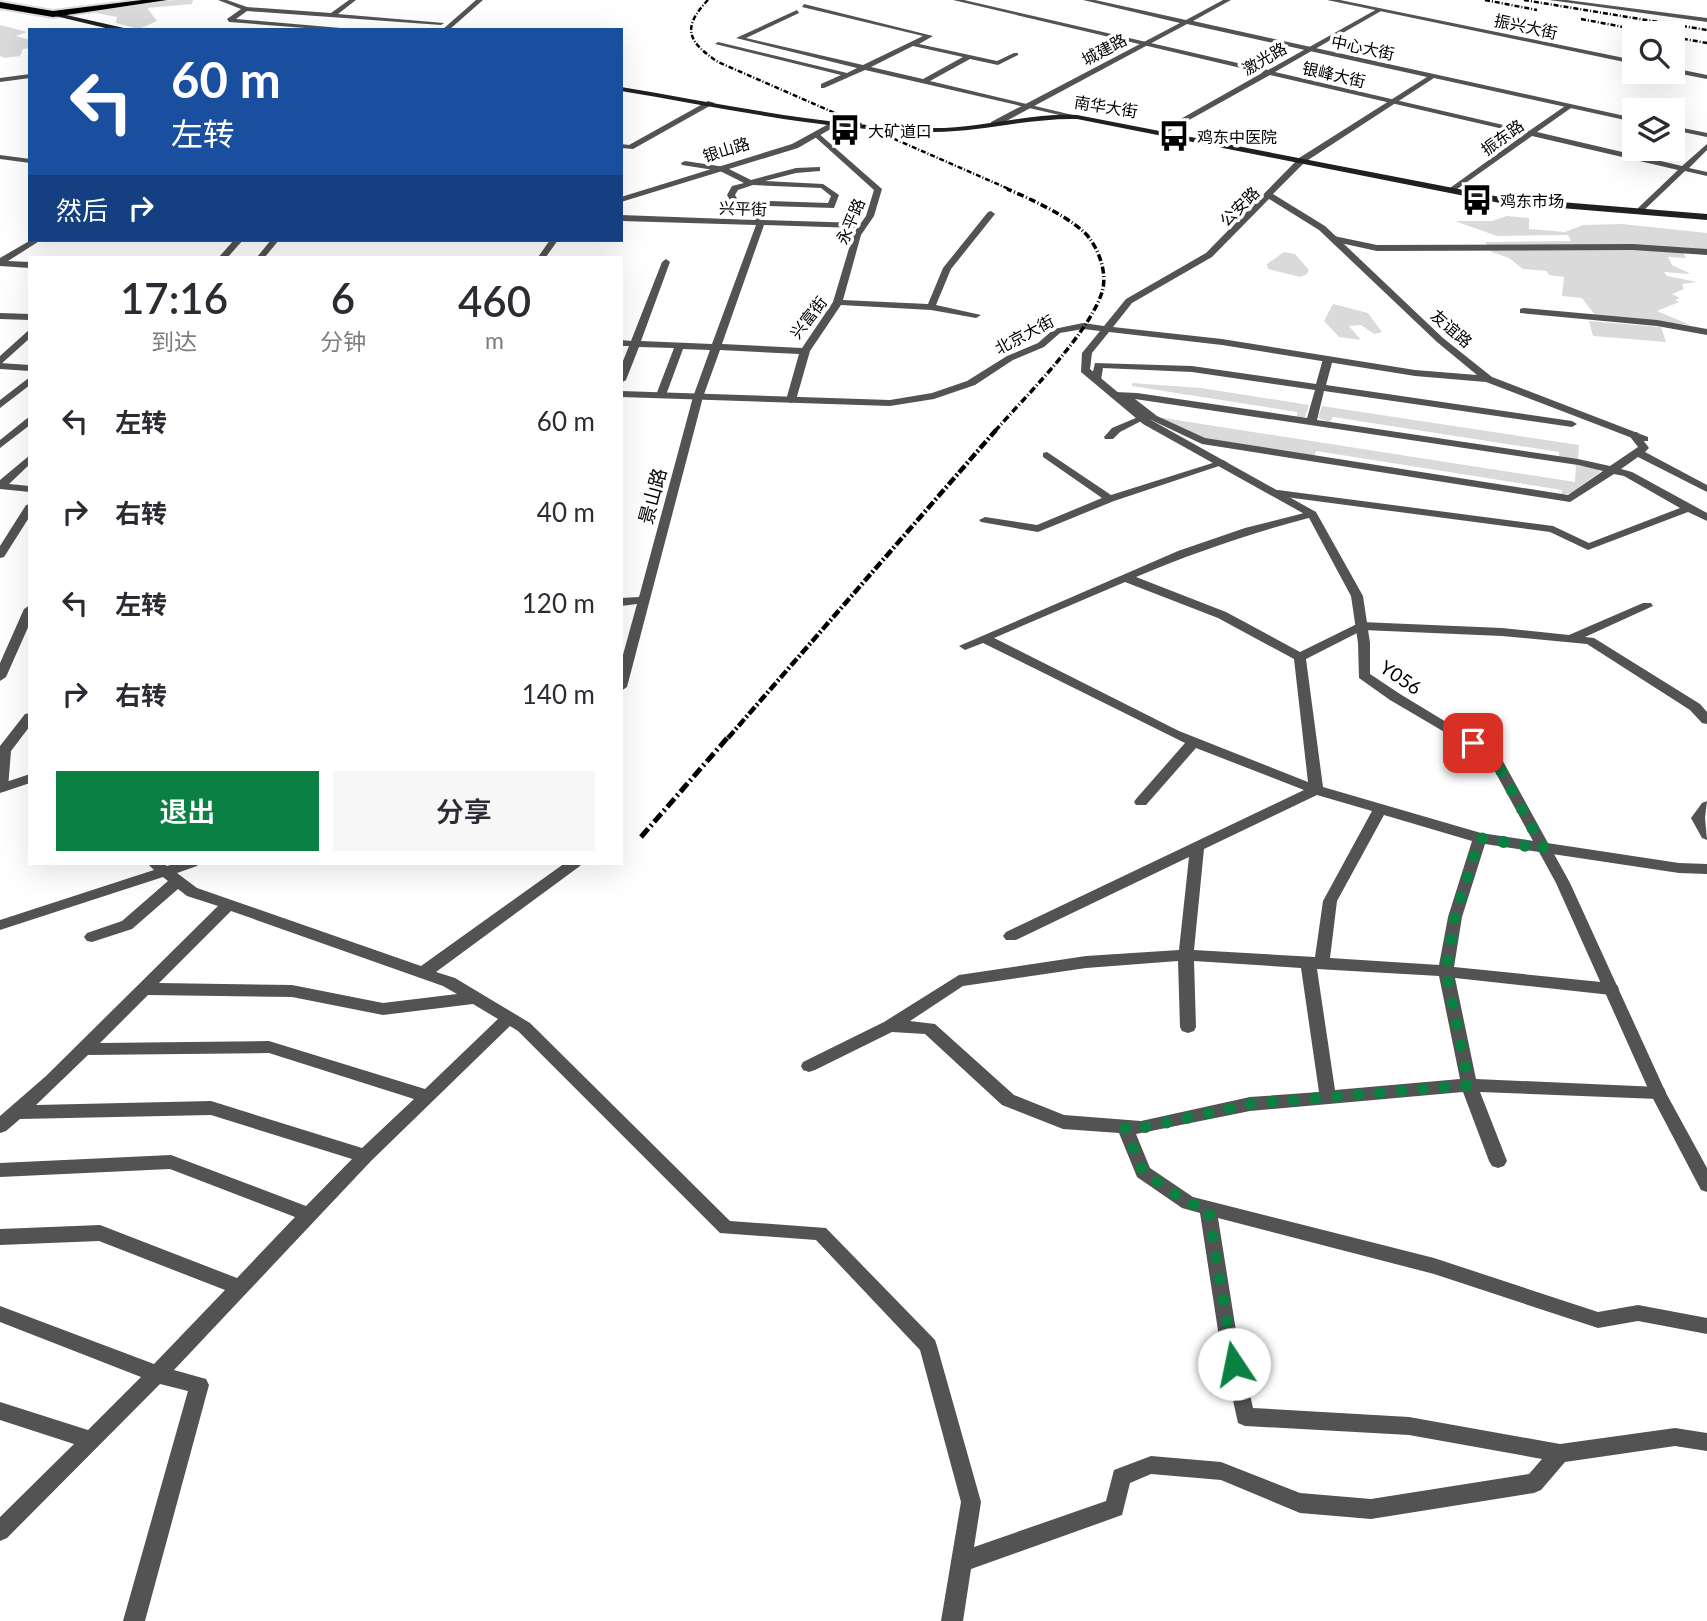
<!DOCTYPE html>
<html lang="zh">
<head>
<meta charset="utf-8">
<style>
  :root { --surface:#fff; --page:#f7f7f7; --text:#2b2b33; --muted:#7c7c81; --accent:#0b8043 }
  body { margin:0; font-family:Lato,"Noto Sans SC",sans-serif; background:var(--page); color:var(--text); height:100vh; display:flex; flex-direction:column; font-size:26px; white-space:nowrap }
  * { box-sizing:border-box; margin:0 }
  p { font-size:23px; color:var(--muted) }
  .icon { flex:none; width:38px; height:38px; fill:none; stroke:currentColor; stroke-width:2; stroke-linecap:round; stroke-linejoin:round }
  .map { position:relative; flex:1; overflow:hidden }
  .details { position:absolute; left:28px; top:256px; width:595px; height:609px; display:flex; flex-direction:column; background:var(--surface); border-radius:0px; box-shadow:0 7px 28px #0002 }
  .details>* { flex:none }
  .top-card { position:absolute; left:28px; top:28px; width:595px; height:214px; border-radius:0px; box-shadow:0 7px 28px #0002; background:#1a4fa0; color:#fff; overflow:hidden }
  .tools { position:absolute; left:1622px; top:21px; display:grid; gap:14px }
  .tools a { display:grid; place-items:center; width:63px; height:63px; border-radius:0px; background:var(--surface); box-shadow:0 7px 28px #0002; font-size:35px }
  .pin { position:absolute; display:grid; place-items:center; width:60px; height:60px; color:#fff; margin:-30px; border-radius:14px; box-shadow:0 4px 10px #0006 }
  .me { position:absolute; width:77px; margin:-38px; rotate:349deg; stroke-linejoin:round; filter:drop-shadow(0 0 5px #0008) }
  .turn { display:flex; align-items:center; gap:24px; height:147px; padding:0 28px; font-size:32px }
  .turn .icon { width:91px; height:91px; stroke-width:2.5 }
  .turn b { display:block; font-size:49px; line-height:60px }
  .then { display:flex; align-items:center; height:66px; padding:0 28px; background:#0003; gap:14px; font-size:26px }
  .eta { display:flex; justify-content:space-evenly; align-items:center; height:119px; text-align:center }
  .eta b { font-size:42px; font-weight:600; line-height:49px }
  .action { display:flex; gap:14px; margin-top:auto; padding:14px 28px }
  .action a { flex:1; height:80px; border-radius:0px; background:var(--accent); color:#fff; font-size:28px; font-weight:600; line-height:80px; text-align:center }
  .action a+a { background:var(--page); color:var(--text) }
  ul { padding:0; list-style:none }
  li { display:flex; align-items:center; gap:21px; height:91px; padding:0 28px }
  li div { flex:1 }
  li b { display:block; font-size:26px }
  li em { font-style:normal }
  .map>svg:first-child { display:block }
  .green { fill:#dadada }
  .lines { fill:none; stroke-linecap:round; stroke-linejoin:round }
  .trunk-casing { stroke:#dbdbdb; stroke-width:4 }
  .minor { fill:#535353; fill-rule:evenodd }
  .tertiary { fill:#535353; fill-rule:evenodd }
  .secondary { fill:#202020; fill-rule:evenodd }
  .trunk { fill:#000; fill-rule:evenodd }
  .rail-far3 { stroke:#000; stroke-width:2.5; stroke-dasharray:5 2 1 2; stroke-linecap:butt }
  .rail-far2 { stroke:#000; stroke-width:3.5; stroke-dasharray:7 2.5 1 2.5; stroke-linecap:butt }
  .rail-far1 { stroke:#000; stroke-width:4.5; stroke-dasharray:9 2.5 2 2.5; stroke-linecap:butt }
  .rail { stroke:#000; stroke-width:5; stroke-dasharray:11 3.5 2 3.5; stroke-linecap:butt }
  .route { stroke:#0b8043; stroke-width:12; stroke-dasharray:0 21.6 }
  .labels { text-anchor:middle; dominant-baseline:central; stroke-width:7; stroke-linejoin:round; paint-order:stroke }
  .far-street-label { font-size:16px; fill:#000; stroke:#fff }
  .far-poi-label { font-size:16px; fill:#000; stroke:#fff; text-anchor:start }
  .street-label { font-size:19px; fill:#000; stroke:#fff }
</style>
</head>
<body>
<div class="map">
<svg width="1707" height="1621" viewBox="0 0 1707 1621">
  <rect width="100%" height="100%" fill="#fff"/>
  <path class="green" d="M 175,0 L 193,0 L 192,4 L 147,8 L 157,21 L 139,29 L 116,23 L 117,17 L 97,13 L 98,8 Z
    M 0,25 L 27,32 L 16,36 L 30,40 L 30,48 L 23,49 L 20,56 L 5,58 L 0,56 Z
    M 1507,216 L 1529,218 L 1529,229 L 1565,232 L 1583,225 L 1622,224 L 1707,233 L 1707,250 L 1680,247 L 1686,258 L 1668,257 L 1672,265 L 1691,274 L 1664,272 L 1667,276 L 1697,282 L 1682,284 L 1684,289 L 1672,294 L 1680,298 L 1675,300 L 1679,302 L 1657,311 L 1690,325 L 1595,315 L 1582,298 L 1562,296 L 1564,277 L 1549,275 L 1547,271 L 1523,269 L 1509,258 L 1492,252 L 1485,242 L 1571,241 L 1568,235 L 1497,236 L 1455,221 L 1492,221 Z
    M 1284,252 L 1295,254 L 1309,270 L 1307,274 L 1300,277 L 1268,269 L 1267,264 Z
    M 1333,304 L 1368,313 L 1382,332 L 1374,334 L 1361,325 L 1349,326 L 1361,340 L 1339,337 L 1324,321 Z
    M 1589,321 L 1661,327 L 1666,342 L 1593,336 Z
    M 1132,383 L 1201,388 L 1309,405 L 1305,417 L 1297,417 L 1297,412 L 1132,386 Z
    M 1322,406 L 1579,445 L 1578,460 L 1559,456 L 1559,452 L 1333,417 L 1330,422 L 1318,418 Z
    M 1157,417 L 1575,482 L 1576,465 L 1598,469 L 1600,472 L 1571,493 L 1561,495 L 1562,490 L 1316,451 L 1314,457 L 1203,440 Z"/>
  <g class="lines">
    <defs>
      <path id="trunk" d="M 142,0 L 167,0 L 53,17 L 0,8 L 0,2 L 53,11 Z"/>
    </defs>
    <use href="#trunk" class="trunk-casing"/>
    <path class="minor" d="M 218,0 L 227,0 L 247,7 L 331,13 L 349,0 L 356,0 L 338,14 L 444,23 L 441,25 L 247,11 L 236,19 L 364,30 L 331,30 L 229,22 L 227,19 L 241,9 Z
      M 476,0 L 483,0 L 449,30 L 442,30 Z
      M 953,0 L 964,0 L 1268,70 L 1379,8 L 1381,11 L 1275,72 L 1529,131 L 1568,104 L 1572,106 L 1571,108 L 1537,132 L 1682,166 L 1707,144 L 1707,150 L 1689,168 L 1707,172 L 1707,176 L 1685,171 L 1641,213 L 1638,212 L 1638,208 L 1678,170 L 1532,136 L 1453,192 L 1449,190 L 1450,188 L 1525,134 L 1270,75 L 1164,134 L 1160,132 L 1161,130 L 1262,73 Z
      M 1549,0 L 1567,0 L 1707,18 L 1707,22 Z
      M 804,4 L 933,36 L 919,44 L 997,61 L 1014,53 L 1018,53 L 1018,55 L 998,65 L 970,59 L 930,81 L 1081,117 L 1077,119 L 865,70 L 824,88 L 821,88 L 821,84 L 841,75 L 715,44 L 718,42 L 847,73 L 857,68 L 736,38 L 797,10 L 799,13 L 746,38 L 863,65 L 923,36 L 802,7 ZM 913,46 L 963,57 L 923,79 L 871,67 Z
      M 30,74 L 30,78 L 0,82 L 0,78 Z
      M 708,101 L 715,103 L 633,149 L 621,148 L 621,144 L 629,145 Z
      M 817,132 L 882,189 L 874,216 L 861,235 L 843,300 L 928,304 L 943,268 L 988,212 L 991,211 L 995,214 L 951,269 L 936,305 L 981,315 L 976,318 L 931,310 L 841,305 L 810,351 L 796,400 L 791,403 L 786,400 L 799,354 L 720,350 L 703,397 L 627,687 L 621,691 L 621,662 L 637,604 L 621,606 L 621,598 L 639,597 L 693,397 L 710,350 L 683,349 L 666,395 L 661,398 L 656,395 L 674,348 L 639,347 L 626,380 L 621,383 L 621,366 L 629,346 L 621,346 L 621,340 L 631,341 L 662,262 L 666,259 L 670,262 L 641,341 L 712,344 L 756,225 L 621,221 L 621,215 L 755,220 L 760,206 L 732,204 L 727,195 L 732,186 L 744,183 L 720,171 L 682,165 L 681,163 L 685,161 L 725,167 L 751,180 L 796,168 L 820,167 L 820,171 L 796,173 L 765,181 L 823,184 L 839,195 L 834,208 L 768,206 L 763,220 L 861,223 L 866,216 L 874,190 L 814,136 L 814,132 ZM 753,185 L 821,188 L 831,196 L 828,203 L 738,200 L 735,195 L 738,190 ZM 764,225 L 857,228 L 853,235 L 833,302 L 802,348 L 722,344 Z
      M 0,155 L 30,159 L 30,163 L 0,159 Z
      M 1334,236 L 1377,245 L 1633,244 L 1707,249 L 1707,255 L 1633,250 L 1377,251 L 1331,241 L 1330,239 Z
      M 31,240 L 41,240 L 8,261 L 30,262 L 30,268 L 0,266 L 0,258 Z
      M 234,240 L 243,240 L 228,257 L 219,257 Z
      M 271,240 L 279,240 L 265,257 L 257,257 Z
      M 1523,308 L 1657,320 L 1707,329 L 1707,335 L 1657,326 L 1520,313 L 1520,309 Z
      M 0,313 L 30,314 L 30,320 L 0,319 Z
      M 30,329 L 30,338 L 0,365 L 0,356 Z
      M 1328,356 L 1333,359 L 1326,385 L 1572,421 L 1577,424 L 1572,427 L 1324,391 L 1317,420 L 1578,459 L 1610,466 L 1638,447 L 1628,434 L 1629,432 L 1637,432 L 1649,448 L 1645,452 L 1707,485 L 1707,492 L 1638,457 L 1621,469 L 1632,472 L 1707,513 L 1707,521 L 1688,512 L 1588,550 L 1550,532 L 1278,496 L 1272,493 L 1278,490 L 1553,526 L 1589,543 L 1680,508 L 1624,476 L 1614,474 L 1570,502 L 1202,444 L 1147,418 L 1120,432 L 1113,439 L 1105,439 L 1104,437 L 1112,428 L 1143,415 L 1122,398 L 1111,397 L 1110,395 L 1115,392 L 1137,393 L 1307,418 L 1315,390 L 1192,372 L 1103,368 L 1101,380 L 1096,383 L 1091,380 L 1095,363 L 1192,366 L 1316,384 L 1323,359 ZM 1135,399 L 1578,465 L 1603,471 L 1568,495 L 1205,438 L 1157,416 Z
      M 30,377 L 30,385 L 0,408 L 0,400 Z
      M 30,416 L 30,425 L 0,448 L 0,440 Z
      M 1047,452 L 1111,495 L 1219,461 L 1223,460 L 1228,463 L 1114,501 L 1038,532 L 981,522 L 979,520 L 985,517 L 1037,525 L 1102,498 L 1043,457 L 1043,453 Z
      M 30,455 L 30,464 L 9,484 L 30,486 L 30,492 L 0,489 L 0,480 Z
      M 30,504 L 30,516 L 4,557 L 0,558 L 0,546 L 26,505 Z
      M 1312,511 L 1316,512 L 1316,516 C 1254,532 1195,552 1136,577 L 1226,612 L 1300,652 L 1361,622 L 1502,628 L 1569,635 L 1643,603 L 1651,603 L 1653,606 L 1585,637 L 1594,638 L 1700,704 L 1707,712 L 1707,724 L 1702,723 L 1690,710 L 1587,644 L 1502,636 L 1363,630 L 1306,659 L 1323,787 L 1481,833 L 1679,863 L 1707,864 L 1707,874 L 1679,873 L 1485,844 L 1462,917 L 1454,967 L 1611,983 L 1617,985 L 1619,989 L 1617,993 L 1611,995 L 1455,978 L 1476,1079 L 1658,1087 L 1664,1088 L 1666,1093 L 1664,1098 L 1658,1099 L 1480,1092 L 1507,1161 L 1504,1166 L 1498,1168 L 1492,1166 L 1489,1161 L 1463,1092 L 1250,1111 L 1136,1134 L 1150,1168 L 1193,1197 L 1434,1258 L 1598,1312 L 1638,1305 L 1707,1318 L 1707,1334 L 1638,1321 L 1598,1328 L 1434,1274 L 1218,1218 L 1237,1337 L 1253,1408 L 1409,1417 L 1560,1444 L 1675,1428 L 1707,1433 L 1707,1451 L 1675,1446 L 1565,1462 L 1541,1490 L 1534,1493 L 1371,1519 L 1300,1513 L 1221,1480 L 1151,1474 L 1130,1483 L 1122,1515 L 971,1569 L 963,1621 L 941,1621 L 961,1502 L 920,1350 L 816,1240 L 720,1233 L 518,1031 L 510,1026 L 371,1161 L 174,1370 L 206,1379 L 209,1385 L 145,1621 L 123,1621 L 188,1391 L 160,1384 L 7,1538 L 0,1541 L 0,1517 L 74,1444 L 0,1420 L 0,1402 L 88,1430 L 141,1377 L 0,1322 L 0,1306 L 154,1364 L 225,1290 L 99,1241 L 0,1245 L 0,1229 L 100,1225 L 237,1278 L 295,1217 L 170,1169 L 0,1177 L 0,1163 L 171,1155 L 306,1206 L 352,1159 L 211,1115 L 20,1119 L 6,1131 L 0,1133 L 0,1116 L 46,1076 L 218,906 L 187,896 L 178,889 L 132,929 L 92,942 L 87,941 L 84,937 L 87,933 L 122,921 L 168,881 L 163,877 L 0,930 L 0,920 L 154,870 L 147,863 L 163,863 L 167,866 L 177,863 L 199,863 L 197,866 L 177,873 L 197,888 L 421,966 L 565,863 L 582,863 L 580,866 L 436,972 L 455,978 L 530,1023 L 730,1221 L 826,1228 L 935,1340 L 937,1346 L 981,1502 L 974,1547 L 1106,1501 L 1114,1470 L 1151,1456 L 1221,1462 L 1300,1493 L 1371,1499 L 1529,1474 L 1542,1459 L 1409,1435 L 1245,1426 L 1238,1423 L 1219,1337 L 1200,1213 L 1182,1208 L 1137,1177 L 1119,1133 L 1063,1129 L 1002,1105 L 925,1034 L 892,1032 L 815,1070 L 809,1072 L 803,1070 L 801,1066 L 803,1062 L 884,1022 L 959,975 L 1086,956 L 1179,950 L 1189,857 L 1016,940 L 1006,940 L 1003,936 L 1006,932 L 1304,790 L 1196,748 L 1146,805 L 1136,805 L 1134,802 L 1136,799 L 1185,743 L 983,643 L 965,650 L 959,646 L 1178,551 L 1245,528 ZM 1125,582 L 1218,618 L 1294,659 L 1308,782 L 1179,731 L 994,638 ZM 1317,795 L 1372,811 L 1323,901 L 1315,957 L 1194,950 L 1204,849 ZM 1384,815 L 1472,841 L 1448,917 L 1439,965 L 1330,958 L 1337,901 ZM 231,911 L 443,986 L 457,994 L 383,1003 L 292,985 L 159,983 ZM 1178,961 L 1180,1027 L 1182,1031 L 1188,1033 L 1194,1031 L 1196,1027 L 1194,961 L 1301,968 L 1319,1092 L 1250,1097 L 1141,1121 L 1064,1115 L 1014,1095 L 935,1024 L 910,1021 L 963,986 L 1086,968 ZM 1317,969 L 1439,976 L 1460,1079 L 1335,1090 ZM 148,995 L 292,997 L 383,1015 L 473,1004 L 498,1019 L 425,1089 L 269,1041 L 100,1043 ZM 269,1053 L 414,1099 L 362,1148 L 211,1101 L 36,1105 L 88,1055 Z
      M 30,605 L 30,623 L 6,677 L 0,681 L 0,663 L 24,609 Z
      M 30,713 L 30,726 L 11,751 L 8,788 L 6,791 L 0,792 L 0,746 L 25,714 Z
      M 1707,801 L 1705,818 L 1707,840 L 1702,838 L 1691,818 L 1702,803 Z"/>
    <path class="tertiary" d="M 1083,0 L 1095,0 L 1186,20 L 1223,0 L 1231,0 L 1193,21 L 1634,118 L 1634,122 L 1434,78 L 1305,162 L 1273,194 L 1325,226 L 1443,338 L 1492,377 L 1648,437 L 1648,441 L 1640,441 L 1486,382 L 1415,376 L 1222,345 L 1109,332 L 1092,353 L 1090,369 L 1151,420 L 1316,512 L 1363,596 L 1370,643 L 1370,674 L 1400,694 L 1499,754 L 1570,883 L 1666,1093 L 1707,1168 L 1707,1192 L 1701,1190 L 1650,1093 L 1556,883 L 1487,757 L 1390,700 L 1359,678 L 1358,643 L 1351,596 L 1308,516 L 1143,424 L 1081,372 L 1082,353 L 1100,331 L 1083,329 L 1060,333 L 1044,347 L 1013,360 L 975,385 L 934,399 L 890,406 L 621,397 L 621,391 L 890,400 L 932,393 L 967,381 L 1007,356 L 1038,343 L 1054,329 L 1083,323 L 1104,326 L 1126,299 L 1206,253 L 1299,158 L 1427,77 L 1187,24 L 997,126 L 991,126 L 991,122 L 1180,23 ZM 1269,199 L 1319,230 L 1437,342 L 1477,375 L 1415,370 L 1222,339 L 1113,327 L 1132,303 L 1212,257 Z
      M 1327,0 L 1340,0 L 1634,60 L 1634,64 Z
      M 1673,68 L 1707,75 L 1707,79 L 1671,72 Z
      M 834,121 L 841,123 L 798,148 L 621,202 L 621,197 L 792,144 Z
      M 1673,126 L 1707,133 L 1707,137 L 1673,130 Z
      M 550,240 L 558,240 L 546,257 L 538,257 Z
      M 0,363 L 30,365 L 30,371 L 0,369 Z
      M 30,774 L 30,783 L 0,793 L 0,784 Z"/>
    <path class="secondary" d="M 53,12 L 124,28 L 127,30 L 114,30 L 51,15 Z
      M 621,87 C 724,104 829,128 934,128 C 982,128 1028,113 1077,115 L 1500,197 L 1707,214 L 1707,220 L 1500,203 L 1077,119 C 1028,118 982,132 934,132 C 829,132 724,108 621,91 Z"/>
    <use href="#trunk" class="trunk"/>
    <path class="rail-far3" d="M 708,0 C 681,28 688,42 718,62 L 1011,190
      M 1485,0 L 1537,10
      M 1524,0 L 1707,30
      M 1581,19 L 1655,33
      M 1673,37 L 1707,43"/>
    <path class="rail-far2" d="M 995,431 C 1025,397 1086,337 1101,295 C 1108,278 1101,254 1090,239 C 1077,220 1029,198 1007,189"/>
    <path class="rail-far1" d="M 728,738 L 996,430"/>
    <path class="rail" d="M 641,837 L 729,736"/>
  </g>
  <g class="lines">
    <path class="route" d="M 1234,1364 L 1208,1208 L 1188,1203 L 1143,1172 L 1125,1127 L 1141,1128 L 1250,1104 L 1469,1085 L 1446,971 L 1455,916 L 1480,838 L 1544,849 L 1492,754 L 1473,743"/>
  </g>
  <defs>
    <symbol id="bus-bare" viewBox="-9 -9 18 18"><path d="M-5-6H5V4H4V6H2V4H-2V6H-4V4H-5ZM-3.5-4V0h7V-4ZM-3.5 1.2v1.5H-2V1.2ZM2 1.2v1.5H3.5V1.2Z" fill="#000" stroke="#fff" stroke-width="2.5" paint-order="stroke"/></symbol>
  </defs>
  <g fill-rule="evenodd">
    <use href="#bus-bare" x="823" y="108" width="44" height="44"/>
    <use href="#bus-bare" x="1152" y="114" width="44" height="44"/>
    <use href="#bus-bare" x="1455" y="178" width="44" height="44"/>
  </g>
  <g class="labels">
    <g class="far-street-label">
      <text transform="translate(1526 26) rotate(12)">振兴大街</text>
      <text transform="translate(1363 47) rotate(12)">中心大街</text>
      <text transform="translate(1104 49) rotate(-28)">城建路</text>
      <text transform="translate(1264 58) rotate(-30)">激光路</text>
      <text transform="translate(1334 74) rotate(13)">银峰大街</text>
      <text transform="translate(1106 106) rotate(9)">南华大街</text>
      <text transform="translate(1502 137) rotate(-36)">振东路</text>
      <text transform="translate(726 149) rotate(-17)">银山路</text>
      <text transform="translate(1239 206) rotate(-45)">公安路</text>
      <text transform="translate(743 208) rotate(2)">兴平街</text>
      <text transform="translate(850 221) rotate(-67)">永平路</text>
      <text transform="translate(808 317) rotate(-52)">兴富街</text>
      <text transform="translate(1452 328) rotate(41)">友谊路</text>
      <text transform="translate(1024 334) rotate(-28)">北京大街</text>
    </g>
    <g class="far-poi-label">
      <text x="868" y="130">大矿道口</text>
      <text x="1197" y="136">鸡东中医院</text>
      <text x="1500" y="200">鸡东市场</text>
    </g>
    <g class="street-label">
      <text transform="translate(652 496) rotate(-75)">景山路</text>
      <text transform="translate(1401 677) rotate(34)">Y056</text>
    </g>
  </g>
</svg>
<div class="tools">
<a><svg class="icon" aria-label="search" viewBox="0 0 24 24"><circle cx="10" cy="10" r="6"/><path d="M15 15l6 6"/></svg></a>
<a><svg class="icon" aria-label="layers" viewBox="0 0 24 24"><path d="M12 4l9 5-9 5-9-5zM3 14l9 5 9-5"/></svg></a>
</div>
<div class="pin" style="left:1473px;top:743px;background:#d93025"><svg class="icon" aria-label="arrive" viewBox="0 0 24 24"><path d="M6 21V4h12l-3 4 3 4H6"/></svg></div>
<svg class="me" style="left:1234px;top:1364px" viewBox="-20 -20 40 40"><circle r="19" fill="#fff"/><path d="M0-13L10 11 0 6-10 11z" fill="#0b8043"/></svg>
<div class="top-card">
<div class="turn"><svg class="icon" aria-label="left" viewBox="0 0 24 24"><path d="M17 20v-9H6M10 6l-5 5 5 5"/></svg><div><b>60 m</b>左转</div></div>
<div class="then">然后<svg class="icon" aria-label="right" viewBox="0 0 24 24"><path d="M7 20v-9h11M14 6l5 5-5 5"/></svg></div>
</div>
<section class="details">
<div class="eta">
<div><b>17:16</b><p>到达</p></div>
<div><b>6</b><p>分钟</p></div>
<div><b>460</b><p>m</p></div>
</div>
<ul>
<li><svg class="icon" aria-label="left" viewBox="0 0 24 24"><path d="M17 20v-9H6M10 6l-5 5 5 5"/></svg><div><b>左转</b></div><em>60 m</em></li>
<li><svg class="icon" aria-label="right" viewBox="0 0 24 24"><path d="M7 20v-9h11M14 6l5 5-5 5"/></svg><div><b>右转</b></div><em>40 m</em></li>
<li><svg class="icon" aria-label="left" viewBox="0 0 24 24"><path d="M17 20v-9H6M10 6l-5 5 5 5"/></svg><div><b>左转</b></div><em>120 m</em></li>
<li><svg class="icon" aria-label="right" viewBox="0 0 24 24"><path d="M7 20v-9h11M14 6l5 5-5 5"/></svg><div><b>右转</b></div><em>140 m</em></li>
</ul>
<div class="action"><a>退出</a><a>分享</a></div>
</section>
</div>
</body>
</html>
